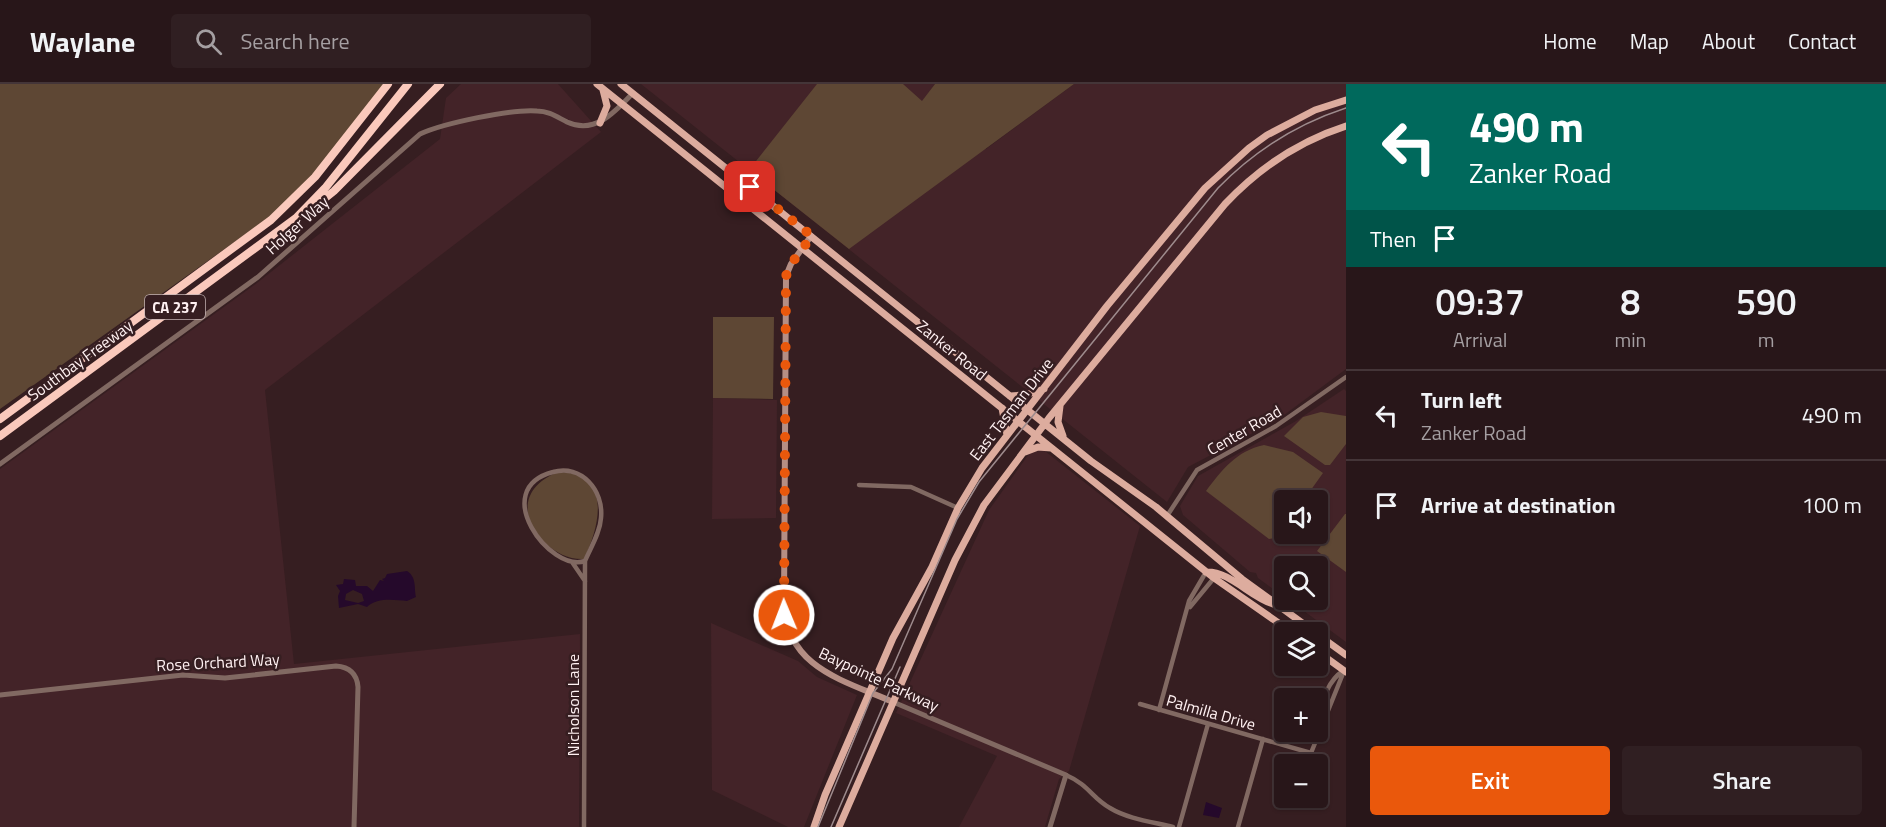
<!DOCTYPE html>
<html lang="en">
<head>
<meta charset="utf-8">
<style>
  :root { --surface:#281619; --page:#301f22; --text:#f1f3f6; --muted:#a59fa2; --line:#443538; --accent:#ea580c }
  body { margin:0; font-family:"Titillium Web",sans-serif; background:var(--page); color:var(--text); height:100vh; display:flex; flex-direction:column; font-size:22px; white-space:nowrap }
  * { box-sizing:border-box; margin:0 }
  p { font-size:20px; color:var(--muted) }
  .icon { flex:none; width:33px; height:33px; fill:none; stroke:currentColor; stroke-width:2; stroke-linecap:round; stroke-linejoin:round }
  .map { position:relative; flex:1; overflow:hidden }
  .sheet { display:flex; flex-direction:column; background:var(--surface); width:540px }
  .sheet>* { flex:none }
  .guide { background:#00695c; color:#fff; overflow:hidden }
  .buttons { position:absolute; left:1274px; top:406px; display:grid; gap:12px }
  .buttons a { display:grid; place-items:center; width:54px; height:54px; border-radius:6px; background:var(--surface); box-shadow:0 2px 4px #0004,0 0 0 2px var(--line); font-size:30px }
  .pin { position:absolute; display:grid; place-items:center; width:51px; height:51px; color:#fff; margin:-26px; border-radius:12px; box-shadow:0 3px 9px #0006 }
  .me { position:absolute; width:66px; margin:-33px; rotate:359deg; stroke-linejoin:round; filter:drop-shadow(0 0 4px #0008) }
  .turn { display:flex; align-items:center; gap:21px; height:126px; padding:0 24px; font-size:27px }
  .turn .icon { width:78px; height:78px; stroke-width:2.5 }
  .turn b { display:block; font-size:42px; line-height:51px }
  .then { display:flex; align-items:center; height:57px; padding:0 24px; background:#0003; gap:12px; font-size:22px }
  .eta { display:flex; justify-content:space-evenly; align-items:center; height:102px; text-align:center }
  .eta b { font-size:36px; font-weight:600; line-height:42px }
  .cta { display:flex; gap:12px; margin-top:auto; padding:12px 24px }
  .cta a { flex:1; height:69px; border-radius:6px; background:var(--accent); color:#fff; font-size:24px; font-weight:600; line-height:69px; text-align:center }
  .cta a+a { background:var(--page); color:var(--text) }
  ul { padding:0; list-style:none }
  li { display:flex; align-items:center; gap:18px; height:90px; padding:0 24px; border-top:2px solid var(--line) }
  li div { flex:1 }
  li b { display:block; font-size:22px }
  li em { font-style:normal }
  header { display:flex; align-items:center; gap:36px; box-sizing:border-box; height:84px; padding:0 30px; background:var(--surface); border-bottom:2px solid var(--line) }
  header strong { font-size:28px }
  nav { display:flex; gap:33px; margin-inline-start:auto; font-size:21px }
  .search { width:420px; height:54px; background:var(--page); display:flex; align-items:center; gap:15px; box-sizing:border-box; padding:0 21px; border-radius:6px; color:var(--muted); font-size:22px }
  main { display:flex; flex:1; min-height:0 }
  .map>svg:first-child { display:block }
  .built { fill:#432328; fill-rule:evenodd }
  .green { fill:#5e4734 }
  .water { fill:#25092b; fill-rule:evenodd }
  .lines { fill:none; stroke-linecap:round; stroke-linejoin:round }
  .minor { stroke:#816962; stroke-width:4.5 }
  .tertiary { stroke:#816962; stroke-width:5 }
  .secondary { stroke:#b58e84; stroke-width:6 }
  .primary { stroke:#ddac9e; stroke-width:7 }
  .motorway { stroke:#fac9bc; stroke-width:8 }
  .tram { stroke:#9e8b8d; stroke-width:1.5 }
  .route { stroke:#ea580c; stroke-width:10; stroke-dasharray:0 18 }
  .labels { text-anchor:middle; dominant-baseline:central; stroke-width:5; stroke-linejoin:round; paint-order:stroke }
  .shield { fill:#361e21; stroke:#c3b2b3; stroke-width:1.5 }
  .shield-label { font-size:15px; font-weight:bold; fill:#fff1f2 }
  .street-label { font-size:16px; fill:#fff1f2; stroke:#361e21 }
</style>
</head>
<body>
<header>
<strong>Waylane</strong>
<div class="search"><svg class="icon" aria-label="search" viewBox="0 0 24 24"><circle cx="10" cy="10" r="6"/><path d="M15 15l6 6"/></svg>Search here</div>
<nav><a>Home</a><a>Map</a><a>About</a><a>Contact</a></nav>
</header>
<main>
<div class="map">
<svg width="1346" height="743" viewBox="0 0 1346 743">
  <rect width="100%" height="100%" fill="#361e21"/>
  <path class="built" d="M 461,0 L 558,0 L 601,48 L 265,306 L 294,580 L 580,550 L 579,743 L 0,743 L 0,385 L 257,199 L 440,55 L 446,14 Z
    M 641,0 L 935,0 L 923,17 L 986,65 L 1074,0 L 1346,0 L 1346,285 L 1276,337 L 1188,383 L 1167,418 Z
    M 1344,305 L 1346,307 L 1346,558 L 1289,516 L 1317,516 L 1317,483 L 1284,483 L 1284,513 L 1258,494 L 1256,489 L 1250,488 L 1183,431 L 1180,422 L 1198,392 L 1296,337 ZM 1284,417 L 1317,417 L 1317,450 L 1284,450 Z
    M 713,314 L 777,316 L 776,434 L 712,435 Z
    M 1036,360 L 1140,442 L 1069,687 L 1059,695 L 1045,743 L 959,743 L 997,672 L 896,629 L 989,426 Z
    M 711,539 L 798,577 L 817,593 L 857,611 L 804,743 L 788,743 L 712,706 Z"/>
  <path class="green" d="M 0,0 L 385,0 L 292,117 L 0,325 Z
    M 817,0 L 903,0 L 922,17 L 935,0 L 1074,0 L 849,165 L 749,86 Z
    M 713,233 L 774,233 L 773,315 L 713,314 Z
    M 1321,328 L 1346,332 L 1346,360 L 1330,381 L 1325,381 L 1284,352 L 1303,333 Z
    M 1264,361 L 1293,368 L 1323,389 L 1303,417 L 1284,417 L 1284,443 L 1276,454 L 1269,455 L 1206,407 C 1222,386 1236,367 1264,361 Z
    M 558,388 C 613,388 600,442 584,475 C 545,478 494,414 558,388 Z
    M 1345,430 L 1346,430 L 1346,488 L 1317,467 Z"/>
  <path class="water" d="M 407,487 C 417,493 414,505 416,513 L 407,517 C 395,516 377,513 367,523 L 358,520 L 339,524 L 338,512 L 340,507 L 336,501 L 343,500 L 344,495 L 355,496 L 356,502 L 367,502 L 373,507 L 380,496 L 384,497 L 382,495 L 385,494 L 387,490 ZM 353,506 L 362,510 L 364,517 L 358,519 L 345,516 L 346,510 Z
    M 1206,718 L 1222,724 L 1219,734 L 1203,731 Z"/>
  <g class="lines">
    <path class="minor" d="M 859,401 L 911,403 L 958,424
      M 1167,432 L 1197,386 L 1276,342 L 1346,293
      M 572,478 L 585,497
      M 1190,523 L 1214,494
      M 1140,620 L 1311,669 L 1344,587
      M 1159,626 L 1189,517 L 1206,488
      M 1317,636 C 1322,619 1327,597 1343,587
      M 1066,691 C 1089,701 1092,714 1110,724 C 1128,735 1153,738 1173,743
      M 584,743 L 585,477 C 591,463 600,449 601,434 C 604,406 581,380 553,388 C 488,405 550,489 585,477
      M 1179,743 L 1208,640
      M 1238,743 L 1263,655"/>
    <path class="tertiary" d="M 0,380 L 258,193 L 420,50 C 444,39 511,25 537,27 C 549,27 557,33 567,38 C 595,51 615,28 633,9
      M 0,611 L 183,591 L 225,594 L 336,582 C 349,583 357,590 358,603 L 354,743
      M 893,618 L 1066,691 L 1050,743"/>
    <path class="secondary" d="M 811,152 L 791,180 L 786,192 L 784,520 C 787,584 843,596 893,618"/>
    <path class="primary" d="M 597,0 L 1214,494 L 1293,549
      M 621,0 L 1091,377 L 1156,423 L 1242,495 L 1316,549
      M 600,39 L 607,22 L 603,6
      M 1010,312 L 1025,311 L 1044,305
      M 1060,322 L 1058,338 L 1063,352
      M 1002,324 L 1007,351
      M 1025,368 L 1038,363 L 1051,364
      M 1206,488 C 1230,487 1250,513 1273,520
      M 1317,550 L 1346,571
      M 1317,567 L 1346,588
      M 814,743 L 825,711 L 893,554 L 932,483 L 958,424 L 982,384 L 1107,222 L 1205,104 L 1249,64 L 1267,51 L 1315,26 L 1346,16
      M 839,743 L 955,476 L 984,421 L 1049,334 L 1225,120 C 1259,84 1299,57 1346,42"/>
    <path class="motorway" d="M 308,128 L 334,107 L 440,0
      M 0,335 L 271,136 L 315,93 L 388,0
      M 0,352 L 296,134 L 326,103 L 408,0"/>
    <path class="tram" d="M 818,743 L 873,609 L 892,585 L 957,435 L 979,398 L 1218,104 C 1254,67 1297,40 1346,24
      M 831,743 L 900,583"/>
  </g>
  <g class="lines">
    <path class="route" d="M 750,103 L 812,152 L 791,180 L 786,192 L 784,531"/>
  </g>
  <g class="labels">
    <rect class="shield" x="145" y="211" width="60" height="24" rx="4.5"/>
    <g class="shield-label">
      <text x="175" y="223">CA 237</text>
    </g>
    <g class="street-label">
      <text transform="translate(297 141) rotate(-42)">Holger Way</text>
      <text transform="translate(952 266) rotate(39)">Zanker Road</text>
      <text transform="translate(80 276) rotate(-36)">Southbay Freeway</text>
      <text transform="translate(1011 325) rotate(-52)">East Tasman Drive</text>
      <text transform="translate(1244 346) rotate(-30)">Center Road</text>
      <text transform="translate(218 578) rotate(-3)">Rose Orchard Way</text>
      <text transform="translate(879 595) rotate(25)">Baypointe Parkway</text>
      <text transform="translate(573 621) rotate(-90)">Nicholson Lane</text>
      <text transform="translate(1211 628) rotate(16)">Palmilla Drive</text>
    </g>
  </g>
</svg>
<div class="buttons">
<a><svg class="icon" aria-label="sound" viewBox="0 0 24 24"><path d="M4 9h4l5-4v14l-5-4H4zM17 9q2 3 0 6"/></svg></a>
<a><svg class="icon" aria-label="search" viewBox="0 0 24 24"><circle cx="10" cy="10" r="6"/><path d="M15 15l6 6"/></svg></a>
<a><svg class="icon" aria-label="layers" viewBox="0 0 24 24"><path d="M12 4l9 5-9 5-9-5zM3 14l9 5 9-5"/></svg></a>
<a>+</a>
<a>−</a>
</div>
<div class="pin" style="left:750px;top:103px;background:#d93025"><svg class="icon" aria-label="arrive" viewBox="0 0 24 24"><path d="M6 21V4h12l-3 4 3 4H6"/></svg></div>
<svg class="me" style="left:784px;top:531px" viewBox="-20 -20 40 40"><circle r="17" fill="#ea580c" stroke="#fff" stroke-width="3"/><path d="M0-11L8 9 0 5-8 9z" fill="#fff"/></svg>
</div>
<section class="sheet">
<div class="guide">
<div class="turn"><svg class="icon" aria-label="left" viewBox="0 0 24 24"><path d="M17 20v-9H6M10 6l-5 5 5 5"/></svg><div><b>490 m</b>Zanker Road</div></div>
<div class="then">Then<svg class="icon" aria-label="arrive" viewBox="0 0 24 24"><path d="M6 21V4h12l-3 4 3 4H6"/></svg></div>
</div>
<div class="eta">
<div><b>09:37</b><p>Arrival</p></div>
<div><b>8</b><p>min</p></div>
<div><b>590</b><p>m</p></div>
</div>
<ul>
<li><svg class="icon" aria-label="left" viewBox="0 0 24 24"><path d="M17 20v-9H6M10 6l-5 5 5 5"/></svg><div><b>Turn left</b><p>Zanker Road</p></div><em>490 m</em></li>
<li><svg class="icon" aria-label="arrive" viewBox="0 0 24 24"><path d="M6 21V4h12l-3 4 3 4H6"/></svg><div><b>Arrive at destination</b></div><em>100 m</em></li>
</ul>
<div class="cta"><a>Exit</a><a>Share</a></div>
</section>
</main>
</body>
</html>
